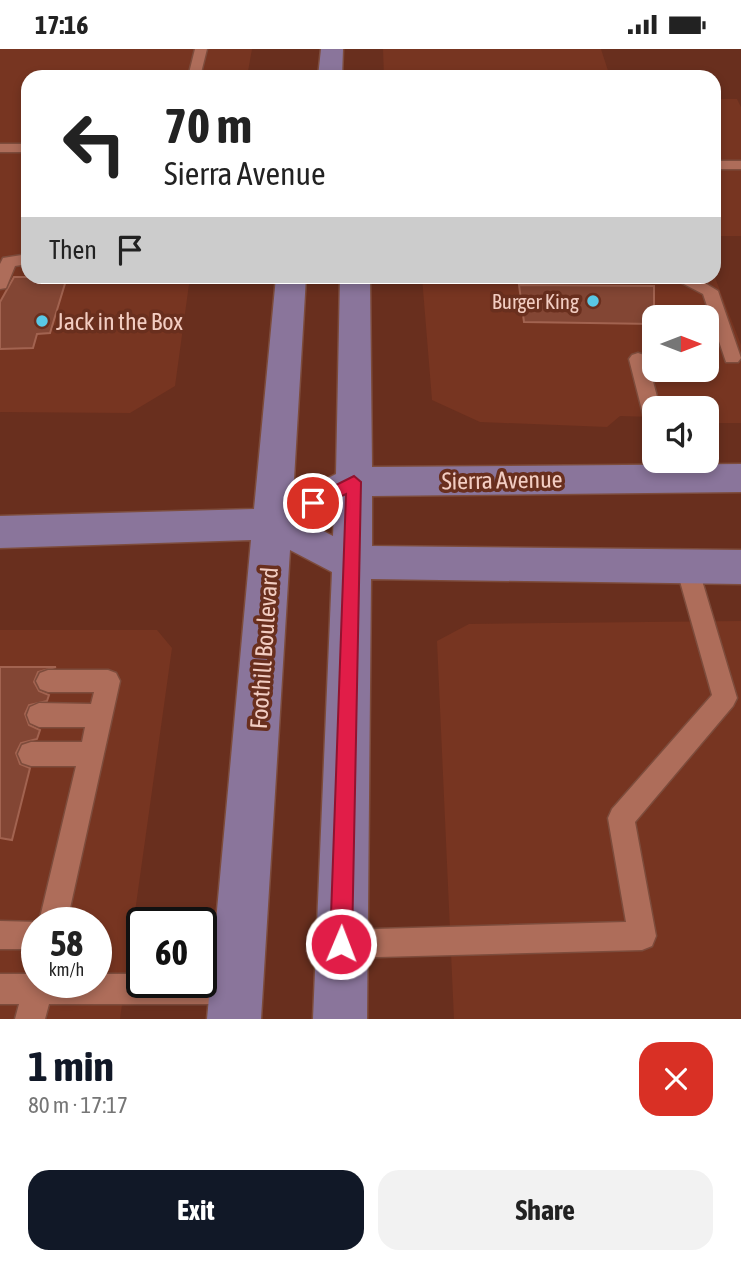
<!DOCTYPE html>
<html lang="en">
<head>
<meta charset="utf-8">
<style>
  :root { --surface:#fff; --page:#f2f2f2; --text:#222; --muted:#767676; --accent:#111827 }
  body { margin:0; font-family:"Asap Condensed",sans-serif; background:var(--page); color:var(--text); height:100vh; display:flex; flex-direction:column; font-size:26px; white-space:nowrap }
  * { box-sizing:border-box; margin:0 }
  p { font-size:23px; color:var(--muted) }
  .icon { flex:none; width:38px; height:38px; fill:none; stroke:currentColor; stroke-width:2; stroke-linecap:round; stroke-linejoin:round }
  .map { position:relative; height:970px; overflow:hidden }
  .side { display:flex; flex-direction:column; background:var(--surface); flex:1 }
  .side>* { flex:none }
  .guide { position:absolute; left:21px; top:21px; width:700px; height:214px; border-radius:21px; box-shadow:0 4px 10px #0003; background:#fff; color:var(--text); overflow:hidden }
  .needle { width:46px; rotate:90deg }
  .tools { position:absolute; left:642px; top:256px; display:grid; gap:14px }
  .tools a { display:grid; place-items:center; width:77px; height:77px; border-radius:14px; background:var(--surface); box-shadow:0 4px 10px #0003; font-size:35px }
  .speed { position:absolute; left:21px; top:858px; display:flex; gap:14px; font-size:35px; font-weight:700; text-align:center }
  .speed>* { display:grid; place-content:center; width:91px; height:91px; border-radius:50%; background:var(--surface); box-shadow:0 4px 10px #0003; line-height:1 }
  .speed small { font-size:18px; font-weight:400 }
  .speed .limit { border:4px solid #111; border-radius:10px; background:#fff; color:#111 }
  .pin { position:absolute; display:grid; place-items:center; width:60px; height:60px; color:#fff; margin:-30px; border:4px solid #fff; border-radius:50%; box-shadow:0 2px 7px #0007 }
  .me { position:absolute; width:77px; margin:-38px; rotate:1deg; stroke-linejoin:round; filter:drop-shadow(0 0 5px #0008) }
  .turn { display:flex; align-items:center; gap:24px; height:147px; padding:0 28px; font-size:32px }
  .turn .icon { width:91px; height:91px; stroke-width:2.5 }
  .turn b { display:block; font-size:49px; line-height:60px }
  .then { display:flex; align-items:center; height:66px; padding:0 28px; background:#0003; gap:14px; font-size:26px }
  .round { display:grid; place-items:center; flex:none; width:74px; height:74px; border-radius:21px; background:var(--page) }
  .overview { display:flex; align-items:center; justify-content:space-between; height:119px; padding:0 28px }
  h1 { font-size:42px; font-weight:700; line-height:52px; color:var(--accent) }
  .cta { display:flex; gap:14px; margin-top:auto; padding:14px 28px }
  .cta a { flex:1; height:80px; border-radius:21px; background:var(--accent); color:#fff; font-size:28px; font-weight:700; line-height:80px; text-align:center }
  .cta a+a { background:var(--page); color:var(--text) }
  .status { display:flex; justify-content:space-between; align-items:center; height:49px; padding:0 35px; background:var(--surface); direction:ltr }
  .status svg { height:19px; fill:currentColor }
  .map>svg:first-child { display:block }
  .built { fill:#773521; fill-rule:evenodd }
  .building { fill:#834634; stroke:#a26350; stroke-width:2 }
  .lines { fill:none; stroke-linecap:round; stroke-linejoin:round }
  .lane-casing { stroke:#7d4c3c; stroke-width:3 }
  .primary-casing { stroke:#7d4c3c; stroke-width:3 }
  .lane { fill:#ae6d5a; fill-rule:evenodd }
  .primary { fill:#8a759b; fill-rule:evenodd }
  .route { fill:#e11d48; stroke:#92132f; stroke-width:2 }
  .poi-dot { fill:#59c8e5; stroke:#692f1e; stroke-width:2.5 }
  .labels { text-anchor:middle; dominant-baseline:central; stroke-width:7; stroke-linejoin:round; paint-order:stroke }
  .far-poi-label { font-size:21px; fill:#f2cdc2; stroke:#692f1e; text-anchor:end }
  .poi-label { font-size:24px; fill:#f2cdc2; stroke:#692f1e; text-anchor:start }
  .street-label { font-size:24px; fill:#f2cdc2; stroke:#692f1e }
</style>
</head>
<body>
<div class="status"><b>17:16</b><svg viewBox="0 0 49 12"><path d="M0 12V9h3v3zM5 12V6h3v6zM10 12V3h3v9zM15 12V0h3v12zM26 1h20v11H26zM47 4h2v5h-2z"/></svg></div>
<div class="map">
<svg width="741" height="970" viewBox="0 0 741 970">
  <rect width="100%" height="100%" fill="#692f1e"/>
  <path class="built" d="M 0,0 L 252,0 L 247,28 L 28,28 L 28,228 L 190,228 L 175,337 L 130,364 L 0,363 Z
    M 383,0 L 601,0 L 610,28 L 384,28 Z
    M 714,50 L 737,50 L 741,58 L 741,187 L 714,187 Z
    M 714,226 L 741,296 L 741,374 L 707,374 L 707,359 L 654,359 L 654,368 L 620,367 L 607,378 L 480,373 L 432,351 L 422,228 ZM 654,268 L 707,268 L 707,320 L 654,320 Z
    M 741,572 L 741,970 L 454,970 L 437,592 L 469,575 Z
    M 0,581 L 157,581 L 172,599 L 120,970 L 0,970 ZM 37,873 L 96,873 L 96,933 L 37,933 Z"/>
  <path class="building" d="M 14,228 L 67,228 L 50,284 L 37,285 L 33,299 L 0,300 L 0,253 Z
    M 519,236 L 654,237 L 654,275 L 524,273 Z
    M 0,618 L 56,618 L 38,623 L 34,633 L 39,642 L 49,646 L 47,652 L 29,656 L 25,665 L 29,676 L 40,681 L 37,690 L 21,694 L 16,704 L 20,715 L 30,719 L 12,791 L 0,789 Z"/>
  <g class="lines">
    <defs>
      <path id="lane" d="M 195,0 L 207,0 L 200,28 L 188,28 Z
        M 0,95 L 28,95 L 28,103 L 0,103 Z
        M 714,112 L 741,112 L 741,120 L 714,120 Z
        M 28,205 L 28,215 L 15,217 L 6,239 L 0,240 L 0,215 L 3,209 Z
        M 484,228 L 695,228 L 718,242 L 741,309 L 738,313 L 726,313 L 703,245 L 680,233 L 492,233 Z
        M 638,304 L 644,306 L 647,310 L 660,359 L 654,359 L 654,380 L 647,378 L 645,373 L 629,310 L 632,306 Z
        M 687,509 L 695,512 L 698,518 L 737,649 L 733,657 L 635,773 L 656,887 L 652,897 L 642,901 L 341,909 L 331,905 L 327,895 L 331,885 L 341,881 L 626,873 L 608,769 L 612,760 L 712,646 L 676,518 L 679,512 Z
        M 48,621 L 108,621 L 116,624 L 120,632 L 67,873 L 37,873 L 37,900 L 0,900 L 0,872 L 39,873 L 76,717 L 31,717 L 22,714 L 18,705 L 22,696 L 31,693 L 82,693 L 85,678 L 39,678 L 30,674 L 27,666 L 30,658 L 39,654 L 91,655 L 94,643 L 48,643 L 40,640 L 36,632 L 40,624 Z
        M 37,919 L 37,933 L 96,933 L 96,925 L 142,925 L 142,933 L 201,933 L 201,925 L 237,925 L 247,930 L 252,940 L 247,950 L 237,955 L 49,955 L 45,970 L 15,970 L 19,955 L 0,955 L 0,925 L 28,925 Z"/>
      <path id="primary" d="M 321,0 L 343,0 L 342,28 L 318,28 Z
        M 276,228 L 306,228 L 293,447 L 336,425 L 340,228 L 370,228 L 372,418 L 741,415 L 741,443 L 372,447 L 372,497 L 741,501 L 741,535 L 371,530 L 367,970 L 313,970 L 332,523 L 290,501 L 261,970 L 207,970 L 251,491 L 0,499 L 0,467 L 254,460 ZM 334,460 L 333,487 L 308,474 Z"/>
    </defs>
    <use href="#lane" class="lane-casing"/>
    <use href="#primary" class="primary-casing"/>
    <use href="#lane" class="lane"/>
    <use href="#primary" class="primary"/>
  </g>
  <path class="route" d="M 354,427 L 361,433 L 352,895 L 349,902 L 341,906 L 333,902 L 330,895 L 346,445 L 313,460 L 306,454 L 308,450 Z"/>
  <g class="poi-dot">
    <circle cx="593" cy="252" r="7"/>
    <circle cx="42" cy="272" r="7"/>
  </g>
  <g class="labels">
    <g class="far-poi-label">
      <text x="579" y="252">Burger King</text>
    </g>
    <g class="poi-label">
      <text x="56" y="272">Jack in the Box</text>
    </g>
    <g class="street-label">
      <text transform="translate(502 431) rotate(-1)">Sierra Avenue</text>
      <text transform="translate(264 599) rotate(-86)">Foothill Boulevard</text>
    </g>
  </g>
</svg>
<div class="tools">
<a><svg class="needle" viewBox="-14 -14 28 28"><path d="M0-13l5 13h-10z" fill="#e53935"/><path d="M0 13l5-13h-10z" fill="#767676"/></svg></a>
<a><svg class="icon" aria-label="sound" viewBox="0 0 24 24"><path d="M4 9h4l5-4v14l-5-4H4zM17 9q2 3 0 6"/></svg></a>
</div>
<div class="speed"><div>58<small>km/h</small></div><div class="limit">60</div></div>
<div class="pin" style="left:313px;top:454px;background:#d93025"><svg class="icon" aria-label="arrive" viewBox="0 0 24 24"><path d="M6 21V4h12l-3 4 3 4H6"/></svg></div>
<svg class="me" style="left:341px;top:895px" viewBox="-20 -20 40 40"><circle r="17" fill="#e11d48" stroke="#fff" stroke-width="3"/><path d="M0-11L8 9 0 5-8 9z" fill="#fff"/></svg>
<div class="guide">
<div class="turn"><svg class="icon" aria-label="left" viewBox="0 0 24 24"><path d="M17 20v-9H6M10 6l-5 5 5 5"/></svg><div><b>70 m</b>Sierra Avenue</div></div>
<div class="then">Then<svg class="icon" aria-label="arrive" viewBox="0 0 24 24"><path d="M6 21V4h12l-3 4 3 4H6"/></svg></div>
</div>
</div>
<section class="side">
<div class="overview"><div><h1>1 min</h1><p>80 m · 17:17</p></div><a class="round" style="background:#d93025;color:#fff"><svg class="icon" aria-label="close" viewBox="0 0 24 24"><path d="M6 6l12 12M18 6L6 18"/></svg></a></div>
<div class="cta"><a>Exit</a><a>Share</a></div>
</section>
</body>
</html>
